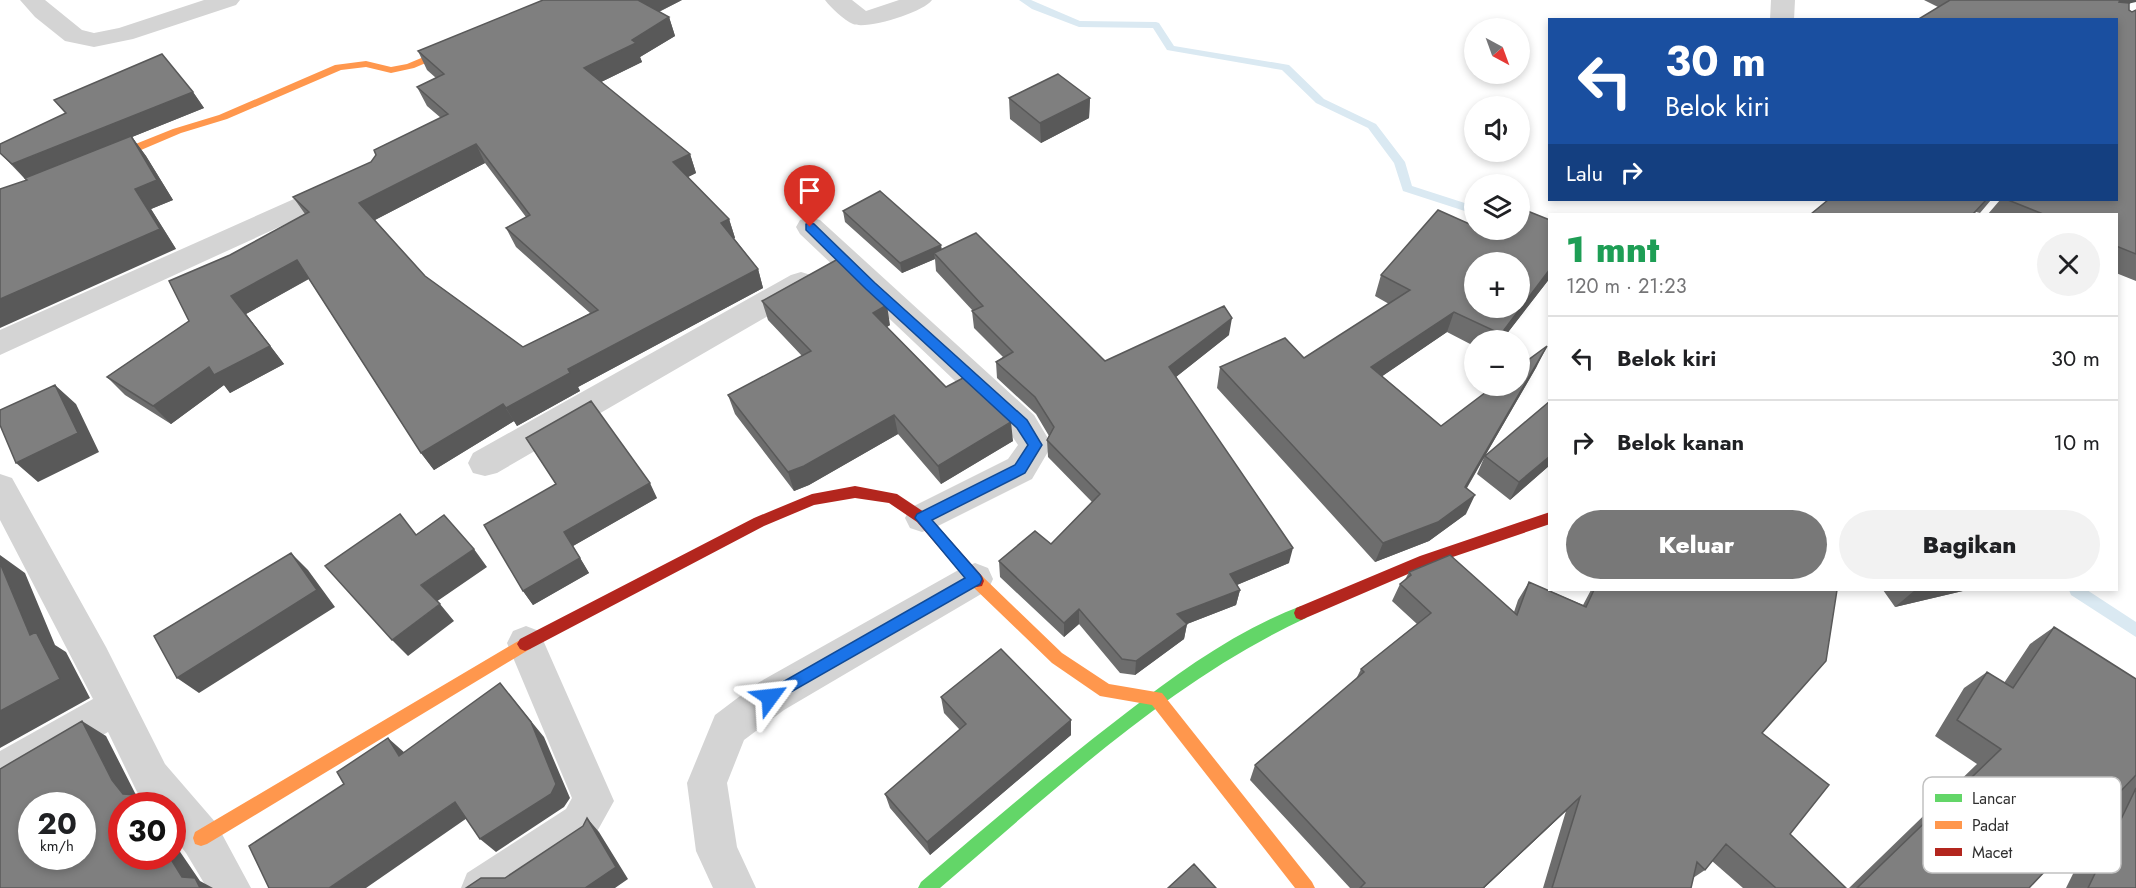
<!DOCTYPE html>
<html lang="id">
<head>
<meta charset="utf-8">
<style>
  :root { --surface:#fff; --page:#f2f2f2; --text:#202124; --muted:#757577; --line:#e0e0e0; --accent:#787878 }
  body { margin:0; font-family:Jost,sans-serif; background:var(--page); color:var(--text); height:100vh; display:flex; flex-direction:column; font-size:22px; white-space:nowrap }
  * { box-sizing:border-box; margin:0 }
  p { font-size:20px; color:var(--muted) }
  .icon { flex:none; width:33px; height:33px; fill:none; stroke:currentColor; stroke-width:2; stroke-linecap:round; stroke-linejoin:round }
  .map { position:relative; flex:1; overflow:hidden }
  .panel { position:absolute; left:1548px; top:213px; width:570px; height:378px; display:flex; flex-direction:column; background:var(--surface); border-radius:0px; box-shadow:0 3px 9px #0003 }
  .panel>* { flex:none }
  .top-card { position:absolute; left:1548px; top:18px; width:570px; height:183px; border-radius:0px; box-shadow:0 3px 9px #0003; background:#1a4fa0; color:#fff; overflow:hidden }
  .needle { width:39px; rotate:139deg }
  .controls { position:absolute; left:1464px; top:18px; display:grid; gap:12px }
  .controls a { display:grid; place-items:center; width:66px; height:66px; border-radius:50%; background:var(--surface); box-shadow:0 3px 9px #0003; font-size:30px }
  .speed { position:absolute; left:18px; top:792px; display:flex; gap:12px; font-size:30px; font-weight:700; text-align:center }
  .speed>* { display:grid; place-content:center; width:78px; height:78px; border-radius:50%; background:var(--surface); box-shadow:0 3px 9px #0003; line-height:1 }
  .speed small { font-size:15px; font-weight:400 }
  .speed .limit { border:9px solid #d22; background:#fff; color:#111 }
  .pin { position:absolute; display:grid; place-items:center; width:51px; height:51px; color:#fff; margin:-62px -26px; border-radius:50% 50% 50% 0; rotate:-45deg; box-shadow:0 0 6px #0007 }
  .pin .icon { rotate:45deg }
  .me { position:absolute; width:66px; margin:-33px; rotate:60deg; stroke-linejoin:round; filter:drop-shadow(0 0 4px #0008) }
  .turn { display:flex; align-items:center; gap:21px; height:126px; padding:0 18px; font-size:27px }
  .turn .icon { width:78px; height:78px; stroke-width:2.5 }
  .turn b { display:block; font-size:42px; line-height:51px }
  .then { display:flex; align-items:center; height:57px; padding:0 18px; background:#0003; gap:12px; font-size:22px }
  .round { display:grid; place-items:center; flex:none; width:63px; height:63px; border-radius:32px; background:var(--page) }
  .head { display:flex; align-items:center; justify-content:space-between; height:102px; padding:0 18px }
  h1 { font-size:36px; font-weight:800; line-height:45px; color:#1e9e55 }
  .button { display:flex; gap:12px; margin-top:auto; padding:12px 18px }
  .button a { flex:1; height:69px; border-radius:36px; background:var(--accent); color:#fff; font-size:24px; font-weight:800; line-height:69px; text-align:center }
  .button a+a { background:var(--page); color:var(--text) }
  ul { padding:0; list-style:none }
  li { display:flex; align-items:center; gap:18px; height:84px; padding:0 18px; border-top:2px solid var(--line) }
  li div { flex:1 }
  li b { display:block; font-size:22px }
  li em { font-style:normal }
  .map>svg:first-child { display:block }
  .lines { fill:none; stroke-linecap:round; stroke-linejoin:round }
  .stream { fill:#dae9f2; fill-rule:evenodd }
  .street { fill:#d4d4d4; fill-rule:evenodd }
  .fast { fill:#63d668; fill-rule:evenodd }
  .slow { fill:#ff974d; fill-rule:evenodd }
  .jam { fill:#b3261e; fill-rule:evenodd }
  .wall { fill:#6d6d6d; fill-rule:evenodd }
  .shaded-wall { fill:#595959 }
  .building { fill:#7f7f7f; stroke:#595959; stroke-width:1.5; fill-rule:evenodd }
  .route { fill:#1a73e8; stroke:#114b97; stroke-width:1.5 }
  .key { fill:#fff; stroke:#c1c1c1; stroke-width:1.5 }
  .key-label { font-size:16px; fill:#303030 }
</style>
</head>
<body>
<div class="map">
<svg width="2136" height="888" viewBox="0 0 2136 888">
  <rect width="100%" height="100%" fill="#fff"/>
  <g class="lines">
    <path class="stream" d="M 1019,0 L 1031,0 L 1080,21 L 1156,22 L 1159,23 L 1174,46 L 1289,65 L 1324,99 L 1376,124 L 1405,162 L 1412,186 L 1474,206 L 1474,214 L 1403,191 L 1394,163 L 1368,128 L 1316,103 L 1282,70 L 1167,50 L 1153,28 L 1079,27 L 1032,9 Z
      M 2069,590 L 2087,590 L 2136,622 L 2136,637 L 2071,595 Z"/>
    <path class="street" d="M 20,0 L 45,0 L 82,30 L 94,33 L 119,28 L 204,0 L 240,0 L 236,5 L 133,39 L 94,47 L 65,41 L 35,17 Z
      M 825,0 L 852,0 L 866,11 L 899,0 L 932,0 C 924,12 867,30 853,24 C 844,20 831,8 825,0 Z
      M 1771,0 L 1795,0 L 1794,20 L 1770,20 Z
      M 339,179 L 349,181 L 353,188 L 349,195 L 0,355 L 0,330 Z
      M 810,217 L 820,220 L 1034,415 L 1052,445 L 1032,479 L 934,528 L 922,532 L 910,528 L 905,518 L 910,508 L 1008,459 L 1018,445 L 1010,433 L 800,234 L 796,227 L 800,220 Z
      M 801,272 L 811,275 L 816,283 L 811,291 L 497,473 L 485,476 L 473,473 L 468,463 L 473,453 L 791,275 Z
      M 0,474 L 12,478 L 106,647 L 165,764 L 216,823 L 251,888 L 207,888 L 186,853 L 172,835 L 172,806 L 148,806 L 137,792 L 108,732 L 14,787 L 0,792 L 0,751 L 93,699 L 0,520 Z
      M 975,563 L 988,568 L 993,579 L 988,590 L 784,710 L 744,740 L 727,783 L 737,847 L 756,888 L 713,888 L 696,851 L 687,783 L 715,715 L 756,684 L 962,568 Z
      M 526,626 L 539,631 L 614,801 L 594,837 L 519,888 L 461,888 L 467,873 L 566,809 L 572,798 L 507,643 L 513,631 Z"/>
    <path class="fast" d="M 1301,606 L 1306,608 L 1308,613 L 1306,618 C 1168,682 1055,790 940,888 L 918,888 L 921,882 C 988,825 1055,767 1126,713 C 1179,672 1237,630 1301,606 Z"/>
    <path class="slow" d="M 464,40 L 469,43 L 468,45 L 414,68 L 391,73 L 366,67 L 341,70 L 227,119 L 181,133 L 101,167 L 93,167 L 91,164 L 93,161 L 173,129 L 219,115 L 335,65 L 366,61 L 391,67 L 407,64 Z
      M 977,575 L 982,576 L 1062,653 L 1109,684 L 1162,693 L 1312,882 L 1315,888 L 1295,888 L 1152,705 L 1100,696 L 1052,663 L 972,586 L 970,581 L 972,576 Z
      M 525,637 L 530,639 L 533,644 L 530,649 L 207,844 L 201,846 L 195,844 L 193,838 L 195,832 Z"/>
    <path class="jam" d="M 855,486 L 897,494 L 927,514 L 982,576 L 984,581 L 982,586 L 977,587 L 972,586 L 917,522 L 889,503 L 855,498 L 814,505 L 764,526 L 530,649 L 525,651 L 520,649 L 517,644 L 520,639 L 754,518 L 812,494 Z
      M 1550,512 L 1550,524 L 1429,565 L 1301,620 L 1296,618 L 1294,613 L 1296,608 L 1420,556 Z"/>
  </g>
  <path class="wall" d="M 682,0 L 659,12 L 669,17 L 675,36 L 640,57 L 642,62 L 601,82 L 690,154 L 696,173 L 688,177 L 729,219 L 735,238 L 734,238 L 758,269 L 763,288 L 578,387 L 580,391 L 517,426 L 514,421 L 434,470 L 421,453 L 309,279 L 246,314 L 284,364 L 230,393 L 224,385 L 171,424 L 125,395 L 107,377 L 189,321 L 230,255 L 305,214 L 293,197 L 371,162 L 441,118 L 427,106 L 417,87 L 436,78 L 427,70 L 418,51 ZM 485,163 L 526,217 L 506,228 L 516,247 L 590,313 L 523,347 L 425,276 L 375,220 Z
    M 1924,0 L 2136,0 L 2129,4 L 2129,10 L 2132,12 L 2136,10 L 2136,281 L 2116,273 L 2116,214 L 1988,214 L 2000,200 L 2116,200 L 1938,7 Z
    M 193,92 L 204,108 L 132,137 L 146,156 L 173,200 L 151,209 L 176,249 L 26,180 L 0,153 L 65,113 L 54,100 Z
    M 1009,98 L 1090,98 L 1089,118 L 1041,143 L 1010,119 Z
    M 1828,200 L 1991,200 L 1980,213 L 1976,212 L 1974,214 L 1811,214 Z
    M 843,211 L 942,250 L 1105,361 L 1229,335 L 1176,377 L 1289,563 L 1237,585 L 1240,590 L 1236,605 L 1187,624 L 1184,639 L 1135,675 L 1120,673 L 1079,624 L 1064,637 L 1000,577 L 999,561 L 1051,544 L 1092,502 L 1048,457 L 1047,440 L 1049,436 L 1036,414 L 997,378 L 996,362 L 1003,357 L 974,328 L 972,311 L 973,311 L 936,271 L 935,259 L 902,273 L 845,222 Z
    M 1381,275 L 1550,278 L 1502,340 L 1474,340 L 1474,346 L 1447,332 L 1382,376 L 1441,426 L 1537,366 L 1485,456 L 1550,465 L 1510,500 L 1477,474 L 1484,458 L 1467,488 L 1466,514 L 1429,541 L 1375,562 L 1217,388 L 1220,367 L 1304,358 L 1389,304 L 1375,296 Z
    M 762,301 L 890,325 L 887,327 L 946,387 L 1013,441 L 941,484 L 898,434 L 809,485 L 794,491 L 735,414 L 728,395 L 802,356 L 768,320 Z
    M 526,438 L 657,498 L 573,546 L 589,573 L 533,605 L 523,591 L 556,484 Z
    M 1409,572 L 1514,612 L 1518,600 L 1529,582 L 1583,605 L 1591,590 L 1837,590 L 1762,733 L 1790,834 L 1846,888 L 1743,888 L 1712,861 L 1705,870 L 1693,878 L 1691,888 L 1543,888 L 1566,811 L 1484,888 L 1350,888 L 1250,780 L 1255,765 L 1356,679 L 1361,669 L 1417,624 L 1392,601 L 1400,584 L 1405,580 Z
    M 1883,590 L 1967,590 L 1895,607 Z
    M 2054,627 L 2136,679 L 2136,888 L 2066,888 L 2106,807 L 2029,888 L 1849,888 L 1977,764 L 1935,736 L 1964,688 L 1987,672 L 2004,683 L 2030,644 Z
    M 941,697 L 1071,720 L 1071,735 L 930,855 L 890,808 L 885,794 L 960,730 L 944,713 Z"/>
  <path class="shaded-wall" d="M 638,0 L 682,0 L 644,19 Z
    M 2119,0 L 2136,0 L 2136,2 L 2127,4 L 2105,18 Z
    M 669,17 L 675,36 L 640,57 L 642,62 L 591,87 L 584,68 Z
    M 193,92 L 204,108 L 132,137 L 146,156 L 173,200 L 151,209 L 176,249 L 0,328 L 0,299 L 26,180 L 12,164 Z
    M 1090,98 L 1089,118 L 1041,143 L 1040,123 Z
    M 476,144 L 485,163 L 371,222 L 359,203 Z
    M 690,154 L 696,173 L 680,181 L 673,162 Z
    M 729,219 L 735,238 L 727,242 L 721,223 Z
    M 941,245 L 943,255 L 934,253 L 935,259 L 902,273 L 900,263 Z
    M 297,260 L 310,278 L 246,314 L 284,364 L 230,393 L 224,385 L 171,424 L 153,406 L 231,296 Z
    M 758,269 L 763,288 L 578,387 L 580,391 L 517,426 L 506,408 L 568,369 Z
    M 1550,269 L 1550,278 L 1502,340 L 1498,340 L 1501,334 Z
    M 887,305 L 890,325 L 877,333 L 873,313 Z
    M 1454,312 L 1447,332 L 1365,388 L 1371,367 Z
    M 1232,318 L 1229,335 L 1167,384 L 1169,367 Z
    M 1547,346 L 1537,366 L 1456,506 L 1465,487 Z
    M 55,385 L 76,404 L 99,452 L 38,482 L 16,463 Z
    M 503,404 L 514,421 L 434,470 L 421,453 Z
    M 894,415 L 898,434 L 809,485 L 794,491 L 788,472 Z
    M 1011,422 L 1013,441 L 941,484 L 938,466 Z
    M 1550,456 L 1550,465 L 1510,500 L 1519,482 Z
    M 650,483 L 657,498 L 573,546 L 564,532 Z
    M 1475,495 L 1466,514 L 1429,541 L 1375,562 L 1383,543 Z
    M 1293,548 L 1289,563 L 1227,589 L 1230,574 Z
    M 474,549 L 487,567 L 436,602 L 421,585 Z
    M 291,553 L 308,570 L 335,607 L 199,693 L 177,678 Z
    M 0,555 L 25,573 L 55,645 L 66,652 L 90,698 L 0,748 L 0,711 L 30,635 L 0,563 Z
    M 580,558 L 589,573 L 533,605 L 523,591 Z
    M 1240,590 L 1236,605 L 1187,624 L 1184,639 L 1135,675 L 1136,661 L 1177,614 Z
    M 1915,590 L 1967,590 L 1895,607 Z
    M 440,604 L 454,621 L 408,656 L 392,640 Z
    M 1079,609 L 1079,624 L 1064,637 L 1064,623 Z
    M 500,683 L 544,737 L 570,798 L 564,807 L 496,852 L 480,839 Z
    M 1071,720 L 1071,735 L 930,855 L 927,842 Z
    M 82,721 L 106,736 L 135,793 L 145,806 L 123,794 L 112,780 Z
    M 388,738 L 405,753 L 399,756 Z
    M 138,795 L 157,806 L 145,806 Z
    M 1580,797 L 1566,811 L 1484,888 L 1483,888 Z
    M 455,802 L 470,816 L 366,888 L 329,888 Z
    M 587,818 L 599,832 L 628,879 L 615,888 L 585,888 Z
    M 172,840 L 200,881 L 213,888 L 200,888 L 182,877 L 169,856 L 172,856 Z"/>
  <path class="building" d="M 543,0 L 639,0 L 638,0 L 669,17 L 632,40 L 636,43 L 584,68 L 690,154 L 673,162 L 729,219 L 721,223 L 758,269 L 568,369 L 570,373 L 506,408 L 503,404 L 421,453 L 297,260 L 231,296 L 270,346 L 214,375 L 209,367 L 153,406 L 107,377 L 189,321 L 169,281 L 230,255 L 309,212 L 293,197 L 371,162 L 376,155 L 374,150 L 448,114 L 417,87 L 444,74 L 418,51 ZM 476,144 L 530,215 L 506,228 L 598,310 L 523,347 L 425,276 L 359,203 Z
    M 1950,0 L 2120,0 L 2119,2 L 2129,3 L 2129,10 L 2132,12 L 2136,10 L 2136,254 L 2116,246 L 2116,214 L 2043,214 L 2008,200 L 2116,200 L 2116,20 L 1917,20 Z
    M 162,54 L 193,92 L 12,164 L 0,153 L 0,144 L 66,113 L 54,100 Z
    M 1058,74 L 1090,98 L 1040,123 L 1009,98 Z
    M 131,136 L 157,180 L 135,189 L 160,229 L 0,299 L 0,189 L 27,180 L 25,178 Z
    M 880,191 L 941,245 L 900,263 L 843,211 Z
    M 1828,200 L 1986,200 L 1973,214 L 1811,214 Z
    M 1520,208 L 1550,220 L 1550,269 L 1501,334 L 1454,312 L 1371,367 L 1441,426 L 1494,386 L 1520,386 L 1520,366 L 1547,346 L 1465,487 L 1475,495 L 1438,522 L 1383,543 L 1220,367 L 1285,338 L 1304,358 L 1410,290 L 1381,275 L 1438,210 L 1474,226 L 1474,230 L 1481,230 L 1490,234 L 1493,230 L 1520,230 ZM 1474,262 L 1520,262 L 1520,308 L 1474,308 Z
    M 976,233 L 1105,361 L 1224,306 L 1232,318 L 1169,367 L 1293,548 L 1230,574 L 1240,590 L 1177,614 L 1187,624 L 1136,661 L 1122,659 L 1079,609 L 1064,623 L 999,561 L 1035,531 L 1051,544 L 1100,494 L 1047,440 L 1054,427 L 1035,397 L 996,362 L 1013,352 L 972,311 L 983,306 L 934,253 Z
    M 838,259 L 887,305 L 873,313 L 946,387 L 965,377 L 1007,415 L 1011,422 L 938,466 L 894,415 L 804,466 L 788,472 L 728,395 L 811,351 L 762,301 Z
    M 55,385 L 78,433 L 16,463 L 0,425 L 0,410 Z
    M 591,401 L 650,483 L 564,532 L 580,558 L 523,591 L 484,525 L 556,484 L 526,438 Z
    M 1550,401 L 1550,456 L 1519,482 L 1485,456 Z
    M 400,514 L 416,535 L 444,515 L 474,549 L 421,585 L 440,604 L 392,640 L 325,566 Z
    M 291,553 L 317,590 L 177,678 L 154,636 Z
    M 1450,555 L 1517,615 L 1529,582 L 1586,607 L 1594,590 L 1837,590 L 1826,661 L 1762,733 L 1829,785 L 1790,834 L 1846,888 L 1776,888 L 1726,844 L 1705,870 L 1697,862 L 1691,888 L 1552,888 L 1580,797 L 1483,888 L 1360,888 L 1365,883 L 1255,765 L 1364,672 L 1361,669 L 1431,613 L 1400,584 L 1411,575 L 1409,572 Z
    M 0,563 L 30,635 L 36,632 L 60,679 L 0,711 Z
    M 2054,627 L 2136,679 L 2136,775 L 2029,888 L 1857,888 L 2001,749 L 1957,720 L 1987,672 L 2013,688 Z
    M 1001,649 L 1071,720 L 927,842 L 885,794 L 966,724 L 941,697 Z
    M 500,683 L 531,722 L 556,784 L 551,794 L 480,839 L 455,802 L 329,888 L 269,888 L 249,846 L 344,784 L 337,772 L 388,738 L 399,756 Z
    M 82,721 L 112,780 L 123,794 L 138,795 L 145,806 L 122,806 L 122,856 L 169,856 L 182,877 L 195,878 L 200,888 L 0,888 L 0,769 ZM 32,806 L 82,806 L 82,856 L 32,856 Z
    M 2136,788 L 2136,888 L 2088,888 Z
    M 587,818 L 616,867 L 585,888 L 466,888 L 481,878 L 505,878 L 583,826 Z
    M 1194,864 L 1216,888 L 1168,888 Z"/>
  <path class="route" d="M 810,223 L 814,224 L 875,283 L 1027,420 L 1042,445 L 1025,473 L 932,520 L 980,575 L 982,579 L 980,584 L 770,704 L 765,702 L 762,697 L 765,692 L 965,578 L 915,518 L 917,514 L 1015,465 L 1028,445 L 1017,428 L 866,289 L 806,230 L 806,224 Z"/>
  <rect x="1923" y="777" width="198" height="96" rx="9" class="key"/>
  <rect x="1935" y="794" width="27" height="8" fill="#63d668"/>
  <rect x="1935" y="821" width="27" height="8" fill="#ff974d"/>
  <rect x="1935" y="848" width="27" height="8" fill="#b3261e"/>
  <g class="key-label">
    <text x="1972" y="804">Lancar</text>
    <text x="1972" y="831">Padat</text>
    <text x="1972" y="858">Macet</text>
  </g>
</svg>
<div class="controls">
<a><svg class="needle" viewBox="-14 -14 28 28"><path d="M0-13l5 13h-10z" fill="#e53935"/><path d="M0 13l5-13h-10z" fill="#757577"/></svg></a>
<a><svg class="icon" aria-label="sound" viewBox="0 0 24 24"><path d="M4 9h4l5-4v14l-5-4H4zM17 9q2 3 0 6"/></svg></a>
<a><svg class="icon" aria-label="layers" viewBox="0 0 24 24"><path d="M12 4l9 5-9 5-9-5zM3 14l9 5 9-5"/></svg></a>
<a>+</a>
<a>−</a>
</div>
<div class="speed"><div>20<small>km/h</small></div><div class="limit">30</div></div>
<div class="pin" style="left:810px;top:227px;background:#d93025"><svg class="icon" aria-label="arrive" viewBox="0 0 24 24"><path d="M6 21V4h12l-3 4 3 4H6"/></svg></div>
<svg class="me" style="left:770px;top:697px" viewBox="-20 -20 40 40"><path d="M0-17L14 15 0 8-14 15z" fill="#1a73e8" stroke="#fff" stroke-width="4"/></svg>
<div class="top-card">
<div class="turn"><svg class="icon" aria-label="left" viewBox="0 0 24 24"><path d="M17 20v-9H6M10 6l-5 5 5 5"/></svg><div><b>30 m</b>Belok kiri</div></div>
<div class="then">Lalu<svg class="icon" aria-label="right" viewBox="0 0 24 24"><path d="M7 20v-9h11M14 6l5 5-5 5"/></svg></div>
</div>
<section class="panel">
<div class="head"><div><h1>1 mnt</h1><p>120 m · 21:23</p></div><a class="round"><svg class="icon" aria-label="close" viewBox="0 0 24 24"><path d="M6 6l12 12M18 6L6 18"/></svg></a></div>
<ul>
<li><svg class="icon" aria-label="left" viewBox="0 0 24 24"><path d="M17 20v-9H6M10 6l-5 5 5 5"/></svg><div><b>Belok kiri</b></div><em>30 m</em></li>
<li><svg class="icon" aria-label="right" viewBox="0 0 24 24"><path d="M7 20v-9h11M14 6l5 5-5 5"/></svg><div><b>Belok kanan</b></div><em>10 m</em></li>
</ul>
<div class="button"><a>Keluar</a><a>Bagikan</a></div>
</section>
</div>
</body>
</html>
